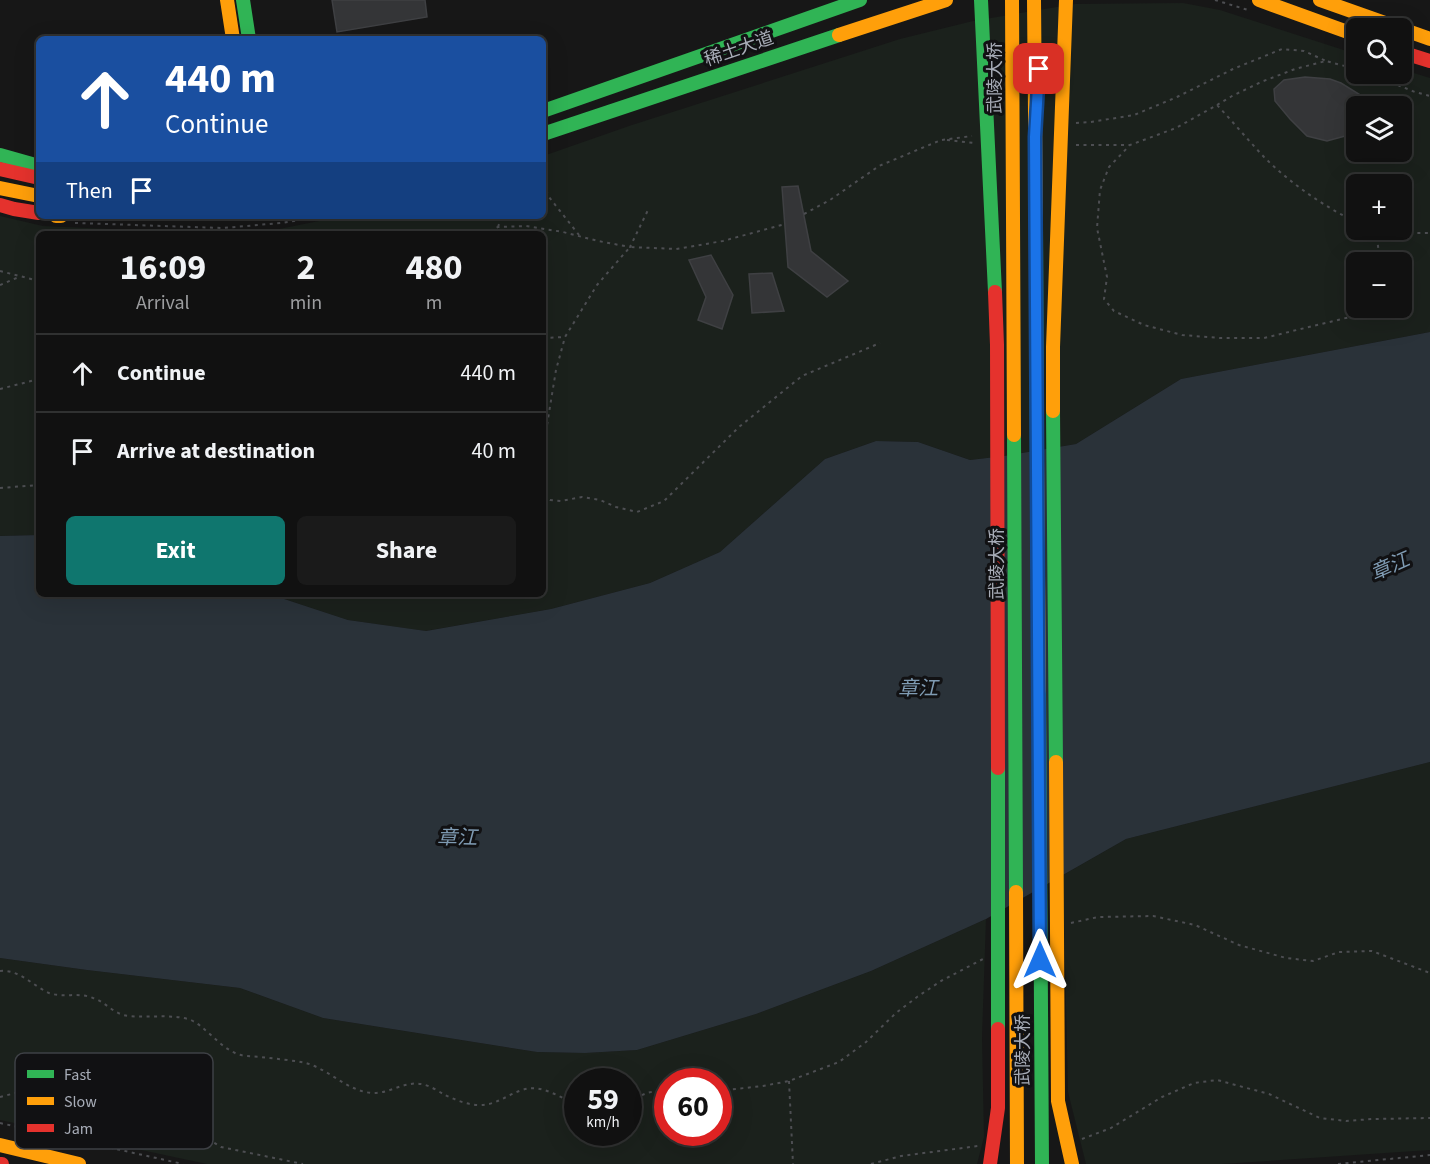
<!DOCTYPE html>
<html lang="en">
<head>
<meta charset="utf-8">
<style>
  :root { --surface:#111; --page:#1a1a1a; --text:#f1f3f6; --muted:#9c9d9f; --line:#303131; --accent:#0f766e }
  body { margin:0; font-family:"Source Sans 3","Noto Sans SC",sans-serif; background:var(--page); color:var(--text); height:100vh; display:flex; flex-direction:column; font-size:22px; white-space:nowrap }
  * { box-sizing:border-box; margin:0 }
  p { font-size:20px; color:var(--muted) }
  .icon { flex:none; width:33px; height:33px; fill:none; stroke:currentColor; stroke-width:2; stroke-linecap:round; stroke-linejoin:round }
  .map { position:relative; flex:1; overflow:hidden }
  .drawer { position:absolute; left:36px; top:231px; width:510px; height:366px; display:flex; flex-direction:column; background:var(--surface); border-radius:9px; box-shadow:0 6px 24px #0002,0 0 0 2px var(--line) }
  .drawer>* { flex:none }
  .top-card { position:absolute; left:36px; top:36px; width:510px; height:183px; border-radius:9px; box-shadow:0 6px 24px #0002,0 0 0 2px var(--line); background:#1a4fa0; color:#fff; overflow:hidden }
  .controls { position:absolute; left:1346px; top:18px; display:grid; gap:12px }
  .controls a { display:grid; place-items:center; width:66px; height:66px; border-radius:9px; background:var(--surface); box-shadow:0 6px 24px #0002,0 0 0 2px var(--line); font-size:30px }
  .speed { position:absolute; left:564px; top:1068px; display:flex; gap:12px; font-size:30px; font-weight:700; text-align:center }
  .speed>* { display:grid; place-content:center; width:78px; height:78px; border-radius:50%; background:var(--surface); box-shadow:0 6px 24px #0002,0 0 0 2px var(--line); line-height:1 }
  .speed small { font-size:15px; font-weight:400 }
  .speed .limit { border:9px solid #d22; background:#fff; color:#111 }
  .pin { position:absolute; display:grid; place-items:center; width:51px; height:51px; color:#fff; margin:-26px; border-radius:12px; box-shadow:0 3px 9px #0006 }
  .me { position:absolute; width:66px; margin:-33px; rotate:0deg; stroke-linejoin:round; filter:drop-shadow(0 0 4px #0008) }
  .turn { display:flex; align-items:center; gap:21px; height:126px; padding:0 30px; font-size:27px }
  .turn .icon { width:78px; height:78px; stroke-width:2.5 }
  .turn b { display:block; font-size:42px; line-height:51px }
  .then { display:flex; align-items:center; height:57px; padding:0 30px; background:#0003; gap:12px; font-size:22px }
  .eta { display:flex; justify-content:space-evenly; align-items:center; height:102px; text-align:center }
  .eta b { font-size:36px; font-weight:700; line-height:42px }
  .primary-button { display:flex; gap:12px; margin-top:auto; padding:12px 30px }
  .primary-button a { flex:1; height:69px; border-radius:9px; background:var(--accent); color:#fff; font-size:24px; font-weight:700; line-height:69px; text-align:center }
  .primary-button a+a { background:var(--page); color:var(--text) }
  ul { padding:0; list-style:none }
  li { display:flex; align-items:center; gap:18px; height:78px; padding:0 30px; border-top:2px solid var(--line) }
  li div { flex:1 }
  li b { display:block; font-size:22px }
  li em { font-style:normal }
  .map>svg:first-child { display:block }
  .green { fill:#1b211c; fill-rule:evenodd }
  .water { fill:#2a3239 }
  .building { fill:#343537; stroke:#3f4043; stroke-width:1.5 }
  .lines { fill:none; stroke-linecap:round; stroke-linejoin:round }
  .path { stroke:#4d4e52; stroke-width:2; stroke-dasharray:3 4.5; stroke-linecap:butt }
  .fast { stroke:#30b455; stroke-width:14 }
  .slow { stroke:#ff9f0a; stroke-width:14 }
  .jam { stroke:#e5322d; stroke-width:14 }
  .fast-bridge { stroke:#30b455; stroke-width:14 }
  .slow-bridge { stroke:#ff9f0a; stroke-width:14 }
  .jam-bridge { stroke:#e5322d; stroke-width:14 }
  .route-casing { stroke:#114b97; stroke-width:15 }
  .route { stroke:#1a73e8; stroke-width:10 }
  .labels { text-anchor:middle; dominant-baseline:central; stroke-width:6; stroke-linejoin:round; paint-order:stroke }
  .street-label { font-size:18px; fill:#a8adb8; stroke:#111113 }
  .water-label { font-size:20px; font-style:italic; fill:#7f9bb3; stroke:#111113 }
  .key { fill:#111113; stroke:#3e4045; stroke-width:1.5 }
  .key-label { font-size:16px; fill:#a8adb8 }
</style>
</head>
<body>
<div class="map">
<svg width="1430" height="1164" viewBox="0 0 1430 1164">
  <rect width="100%" height="100%" fill="#171717"/>
  <path class="green" d="M 1183,3 L 1220,10 L 1356,54 L 1356,74 L 1401,74 L 1401,69 L 1430,78 L 1430,332 L 1181,379 L 1076,444 L 1004,456 L 970,460 L 918,442 L 876,441 L 825,459 L 720,552 L 650,583 L 551,609 L 425,631 L 348,620 L 269,594 L 543,594 L 543,234 L 39,234 L 39,535 L 0,536 L 0,216 L 43,226 L 200,233 L 269,231 L 344,216 L 543,216 L 543,156 L 632,125 L 900,39 L 973,21 L 1075,4 ZM 1356,106 L 1401,106 L 1401,152 L 1356,152 ZM 1356,184 L 1401,184 L 1401,230 L 1356,230 ZM 1356,262 L 1401,262 L 1401,308 L 1356,308 Z
    M 1430,762 L 1430,1150 L 1222,1164 L 1086,1164 L 1068,1092 L 1063,875 L 1126,839 Z
    M 986,919 L 982,1037 L 984,1137 L 977,1164 L 207,1164 L 0,1120 L 0,958 L 87,970 L 240,988 L 323,1018 L 537,1052 L 585,1053 L 637,1050 L 756,1014 L 871,971 ZM 578,1082 L 628,1082 L 628,1132 L 578,1132 ZM 668,1082 L 718,1082 L 718,1132 L 668,1132 Z"/>
  <path class="water" d="M 1430,332 L 1430,762 L 1126,839 L 986,919 L 871,971 L 756,1014 L 637,1050 L 585,1053 L 537,1052 L 323,1018 L 240,988 L 87,970 L 0,958 L 0,536 L 39,535 L 39,594 L 269,594 L 348,620 L 426,631 L 551,609 L 650,583 L 720,552 L 825,459 L 876,441 L 918,442 L 970,460 L 1004,456 L 1076,444 L 1181,379 Z"/>
  <path class="building" d="M 332,0 L 425,0 L 427,17 L 337,32 Z
    M 1305,77 L 1330,79 L 1341,83 L 1378,106 L 1356,106 L 1356,125 L 1345,136 L 1327,141 L 1307,136 L 1290,119 L 1275,101 L 1274,89 L 1284,80 Z
    M 798,186 L 811,251 L 848,281 L 827,297 L 788,267 L 782,187 Z
    M 711,255 L 733,295 L 722,329 L 698,320 L 706,297 L 689,260 Z
    M 772,273 L 784,311 L 752,313 L 749,274 Z"/>
  <g class="lines">
    <path class="path" d="M 1215,0 L 1248,10
      M 1370,74 L 1415,92 L 1430,96
      M 1217,105 L 1232,96 L 1261,82 L 1295,69 L 1326,61 L 1356,69
      M 1076,123 L 1091,122 L 1134,115 L 1177,97 L 1233,69 L 1282,49 L 1304,51 L 1326,61
      M 942,140 L 972,136
      M 947,140 L 974,143
      M 1076,145 L 1130,145
      M 543,184 L 549,197 L 579,235
      M 804,214 L 830,200 L 879,166 L 941,140
      M 1356,222 C 1323,206 1290,183 1264,157 C 1248,140 1233,122 1217,105 L 1176,128 L 1130,145 L 1109,167 L 1100,190 L 1097,228 L 1107,277 L 1104,299 L 1114,311 L 1144,325 L 1182,335 L 1220,338 L 1264,338 L 1350,317 L 1366,311 L 1371,308
      M 75,223 L 223,228 L 281,223 L 326,216
      M 498,227 L 502,216
      M 1376,230 L 1380,262
      M 1380,230 L 1416,233 L 1430,233
      M 483,234 L 498,227 L 526,226 L 563,232 L 598,241 L 630,247 L 648,210
      M 0,271 L 39,281
      M 0,285 L 19,277
      M 543,338 L 565,337
      M 0,389 L 39,379
      M 543,431 L 547,425 L 556,370 L 565,337 L 597,285 L 630,247 L 676,249 L 723,241 L 785,224
      M 0,488 L 39,485
      M 543,497 L 550,500 L 561,501 L 582,497 L 600,500 L 616,507 L 637,512 L 664,501 L 739,427 L 802,376 L 880,343
      M 1071,923 L 1098,917 L 1153,916 L 1195,925 L 1239,945 L 1286,958 L 1313,961 L 1339,952 L 1372,951 L 1430,973
      M 0,971 C 19,969 33,986 49,993 C 63,998 79,992 93,998 C 106,1002 114,1015 129,1016 C 149,1018 168,1014 188,1019 C 204,1024 217,1045 235,1053 C 243,1057 252,1056 261,1057 C 276,1059 292,1060 306,1063 C 330,1070 347,1091 372,1093 C 389,1094 404,1081 421,1084 C 429,1085 438,1091 445,1095 C 456,1100 467,1105 480,1105 C 496,1105 507,1095 522,1090 C 541,1083 560,1098 578,1105
      M 789,1081 L 793,1164
      M 718,1089 L 726,1090 L 763,1086 L 789,1081 L 839,1062 L 866,1042 L 896,1013 L 917,997 L 941,981 L 983,959
      M 0,1097 L 46,1085 L 82,1081 L 111,1086 L 142,1097 L 172,1110 L 197,1132 L 221,1147 L 303,1164
      M 628,1101 L 647,1093 L 668,1088
      M 0,1123 L 183,1164
      M 1082,1139 L 1111,1128 L 1162,1097 L 1194,1083 L 1217,1080 L 1269,1094 L 1320,1118 L 1346,1121 L 1372,1119 L 1430,1118
      M 871,1164 L 901,1156 L 978,1146
      M 1338,1164 L 1430,1155"/>
    <path class="fast" d="M 243,0 L 249,39
      M 543,111 L 860,0
      M 543,134 L 839,35
      M 0,155 L 39,166"/>
    <path class="slow" d="M 227,0 L 233,39
      M 1259,0 L 1356,35
      M 1320,0 L 1430,39
      M 839,35 L 946,0
      M 0,188 L 39,196
      M 56,216 L 61,216
      M 0,1145 L 79,1164"/>
    <path class="jam" d="M 1401,52 L 1430,61
      M 0,169 L 39,178
      M 0,205 L 14,209 L 39,213
      M 0,1164 L 2,1164"/>
    <path class="fast-bridge" d="M 981,0 L 995,292
      M 1036,227 L 1037,460
      M 1053,411 L 1056,762
      M 1014,435 L 1016,892
      M 1039,690 L 1042,1164
      M 998,768 L 998,1029"/>
    <path class="slow-bridge" d="M 1012,0 L 1014,435
      M 1034,0 L 1036,227
      M 1053,411 L 1053,347 L 1066,0
      M 1037,460 L 1039,690
      M 1056,762 L 1058,1101 L 1072,1164
      M 1016,892 L 1017,1164"/>
    <path class="jam-bridge" d="M 995,292 L 997,345 L 998,768
      M 990,1164 L 998,1108 L 998,1029"/>
  </g>
  <g class="lines">
    <defs>
      <path id="route" d="M 1039,69 L 1035,137 L 1040,960"/>
    </defs>
    <use href="#route" class="route-casing"/>
    <use href="#route" class="route"/>
  </g>
  <g class="labels">
    <g class="street-label">
      <text transform="translate(739 49) rotate(-19)">稀土大道</text>
      <text transform="translate(995 78) rotate(-90)">武陵大桥</text>
      <text transform="translate(997 564) rotate(-90)">武陵大桥</text>
      <text transform="translate(1023 1050) rotate(-90)">武陵大桥</text>
    </g>
    <g class="water-label">
      <text transform="translate(1390 567) rotate(-24)">章江</text>
      <text x="918" y="689">章江</text>
      <text transform="translate(457 838) rotate(1)">章江</text>
    </g>
  </g>
  <rect x="15" y="1053" width="198" height="96" rx="9" class="key"/>
  <rect x="27" y="1070" width="27" height="8" fill="#30b455"/>
  <rect x="27" y="1097" width="27" height="8" fill="#ff9f0a"/>
  <rect x="27" y="1124" width="27" height="8" fill="#e5322d"/>
  <g class="key-label">
    <text x="64" y="1080">Fast</text>
    <text x="64" y="1107">Slow</text>
    <text x="64" y="1134">Jam</text>
  </g>
</svg>
<div class="controls">
<a><svg class="icon" aria-label="search" viewBox="0 0 24 24"><circle cx="10" cy="10" r="6"/><path d="M15 15l6 6"/></svg></a>
<a><svg class="icon" aria-label="layers" viewBox="0 0 24 24"><path d="M12 4l9 5-9 5-9-5zM3 14l9 5 9-5"/></svg></a>
<a>+</a>
<a>−</a>
</div>
<div class="speed"><div>59<small>km/h</small></div><div class="limit">60</div></div>
<div class="pin" style="left:1039px;top:69px;background:#d93025"><svg class="icon" aria-label="arrive" viewBox="0 0 24 24"><path d="M6 21V4h12l-3 4 3 4H6"/></svg></div>
<svg class="me" style="left:1040px;top:960px" viewBox="-20 -20 40 40"><path d="M0-17L14 15 0 8-14 15z" fill="#1a73e8" stroke="#fff" stroke-width="4"/></svg>
<div class="top-card">
<div class="turn"><svg class="icon" aria-label="ahead" viewBox="0 0 24 24"><path d="M12 20V5M6 11l6-6 6 6"/></svg><div><b>440 m</b>Continue</div></div>
<div class="then">Then<svg class="icon" aria-label="arrive" viewBox="0 0 24 24"><path d="M6 21V4h12l-3 4 3 4H6"/></svg></div>
</div>
<section class="drawer">
<div class="eta">
<div><b>16:09</b><p>Arrival</p></div>
<div><b>2</b><p>min</p></div>
<div><b>480</b><p>m</p></div>
</div>
<ul>
<li><svg class="icon" aria-label="ahead" viewBox="0 0 24 24"><path d="M12 20V5M6 11l6-6 6 6"/></svg><div><b>Continue</b></div><em>440 m</em></li>
<li><svg class="icon" aria-label="arrive" viewBox="0 0 24 24"><path d="M6 21V4h12l-3 4 3 4H6"/></svg><div><b>Arrive at destination</b></div><em>40 m</em></li>
</ul>
<div class="primary-button"><a>Exit</a><a>Share</a></div>
</section>
</div>
</body>
</html>
